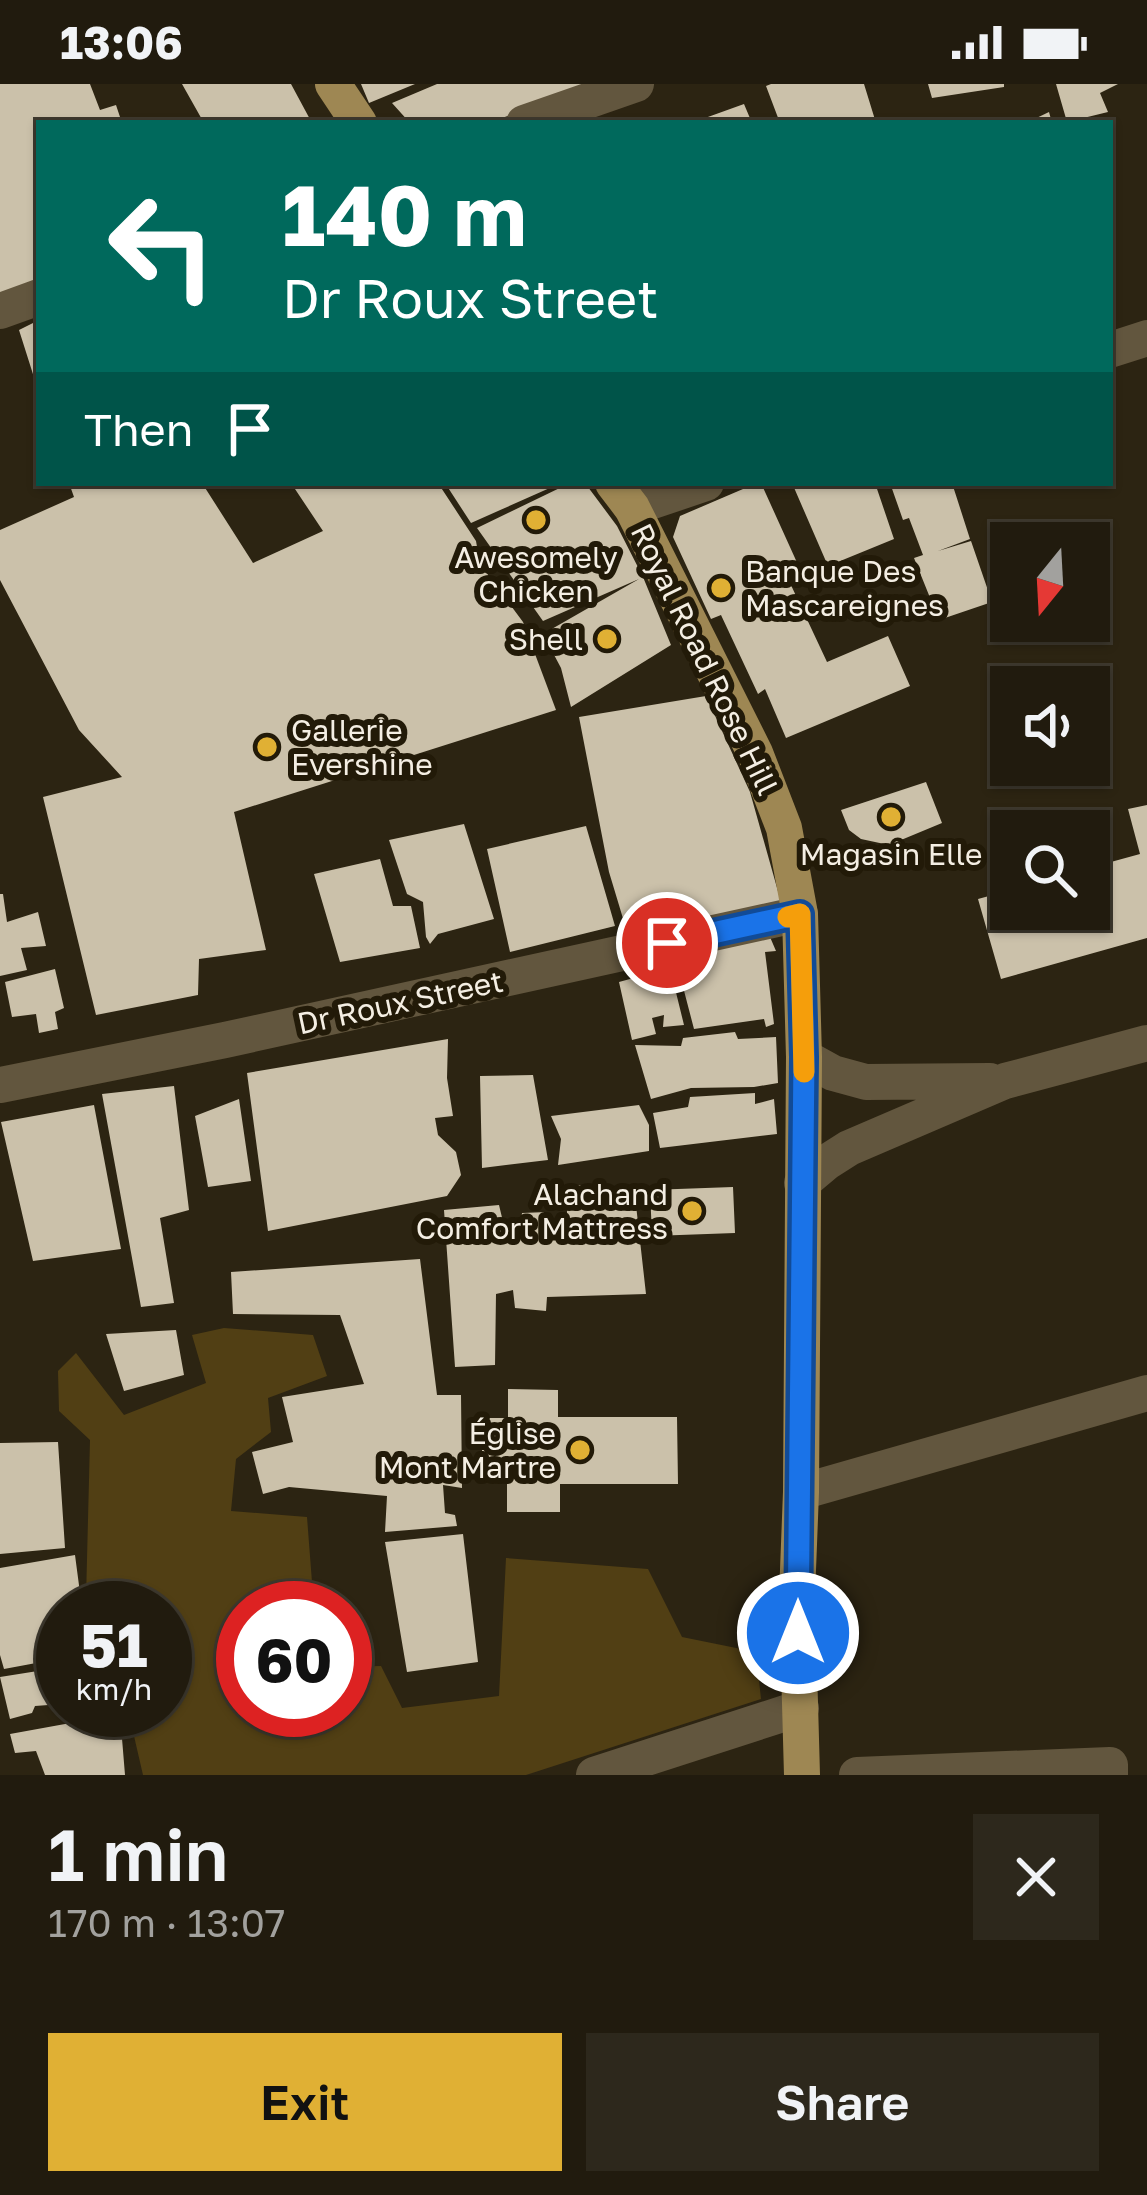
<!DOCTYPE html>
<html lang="en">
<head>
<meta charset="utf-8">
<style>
  :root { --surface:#211b0e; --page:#2d281c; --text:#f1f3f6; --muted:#a2a19e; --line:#3e392e; --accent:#e0b034 }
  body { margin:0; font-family:"Golos Text",sans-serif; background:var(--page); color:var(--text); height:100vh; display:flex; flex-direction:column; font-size:45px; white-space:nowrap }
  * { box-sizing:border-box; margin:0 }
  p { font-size:39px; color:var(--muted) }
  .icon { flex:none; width:66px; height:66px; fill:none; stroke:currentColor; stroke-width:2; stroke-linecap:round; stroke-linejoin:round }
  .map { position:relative; height:1691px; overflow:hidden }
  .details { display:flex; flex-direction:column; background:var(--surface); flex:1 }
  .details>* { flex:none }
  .banner { position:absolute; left:36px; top:36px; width:1077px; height:366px; border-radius:0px; box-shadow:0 3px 9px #0004,0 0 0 3px var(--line); background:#00695c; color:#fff; overflow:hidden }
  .needle { width:78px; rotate:198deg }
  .buttons { position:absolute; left:990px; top:438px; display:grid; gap:24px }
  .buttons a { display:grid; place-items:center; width:120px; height:120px; border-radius:0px; background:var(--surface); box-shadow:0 3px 9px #0004,0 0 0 3px var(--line); font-size:60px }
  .speed { position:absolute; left:36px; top:1497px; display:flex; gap:24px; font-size:60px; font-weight:700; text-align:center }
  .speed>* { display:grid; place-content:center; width:156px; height:156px; border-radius:50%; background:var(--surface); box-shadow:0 3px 9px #0004,0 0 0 3px var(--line); line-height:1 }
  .speed small { font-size:30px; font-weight:400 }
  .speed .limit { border:18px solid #d22; background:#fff; color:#111 }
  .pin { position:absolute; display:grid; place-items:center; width:102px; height:102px; color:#fff; margin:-51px; border:6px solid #fff; border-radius:50%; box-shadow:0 3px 12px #0007 }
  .me { position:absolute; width:132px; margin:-66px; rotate:0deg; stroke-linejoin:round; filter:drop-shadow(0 0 9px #0008) }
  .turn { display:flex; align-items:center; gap:42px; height:252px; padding:0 48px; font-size:54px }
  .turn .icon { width:156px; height:156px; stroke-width:2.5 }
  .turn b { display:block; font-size:84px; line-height:102px }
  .then { display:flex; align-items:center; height:114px; padding:0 48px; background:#0003; gap:24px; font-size:45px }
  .round { display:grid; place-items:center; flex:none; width:126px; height:126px; border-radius:0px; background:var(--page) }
  .headline { display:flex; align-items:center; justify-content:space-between; height:204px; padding:0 48px }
  h1 { font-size:72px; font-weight:600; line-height:90px }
  .primary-button { display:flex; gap:24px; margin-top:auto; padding:24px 48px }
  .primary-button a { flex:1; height:138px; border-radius:0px; background:var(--accent); color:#111; font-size:48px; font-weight:600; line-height:138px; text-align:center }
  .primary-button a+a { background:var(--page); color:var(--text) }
  .status { display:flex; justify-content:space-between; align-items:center; height:84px; padding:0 60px; background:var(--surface); direction:ltr }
  .status svg { height:33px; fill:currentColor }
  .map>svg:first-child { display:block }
  .green { fill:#513f14 }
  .building { fill:#cbc1aa }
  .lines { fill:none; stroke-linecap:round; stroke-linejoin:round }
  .minor { stroke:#62563e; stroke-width:36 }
  .major { stroke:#9e8753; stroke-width:36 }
  .route-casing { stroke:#114b97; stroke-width:30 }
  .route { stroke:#1a73e8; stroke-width:21 }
  .slow { stroke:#f59e0b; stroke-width:21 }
  .poi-dot { fill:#e0b034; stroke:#221a08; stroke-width:4.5 }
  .labels { text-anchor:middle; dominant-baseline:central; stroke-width:12; stroke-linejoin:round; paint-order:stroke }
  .poi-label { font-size:30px; fill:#f4eee3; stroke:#221a08; text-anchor:end }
  .street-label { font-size:30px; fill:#f4eee3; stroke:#221a08 }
</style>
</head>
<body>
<div class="status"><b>13:06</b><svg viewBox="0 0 49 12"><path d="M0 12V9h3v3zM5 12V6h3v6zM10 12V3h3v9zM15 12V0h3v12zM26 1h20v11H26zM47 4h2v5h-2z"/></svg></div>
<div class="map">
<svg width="1147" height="1691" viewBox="0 0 1147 1691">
  <rect width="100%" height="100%" fill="#2c2412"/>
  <path class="green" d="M 224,1244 L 313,1251 L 327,1292 L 268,1314 L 271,1348 L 236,1375 L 231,1427 L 307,1433 L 314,1524 L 243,1524 L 243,1626 L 345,1626 L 345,1583 L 381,1582 L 402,1624 L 499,1612 L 506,1474 L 648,1485 L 682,1553 L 756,1568 L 761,1615 L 526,1691 L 143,1691 L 128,1626 L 165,1626 L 165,1524 L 90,1524 L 86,1515 L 90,1356 L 59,1327 L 58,1287 L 76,1269 L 124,1331 L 206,1299 L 192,1251 Z"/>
  <path class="building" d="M 0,0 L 90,0 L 100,26 L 116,21 L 122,39 L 39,39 L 39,195 L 0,210 Z
    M 182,0 L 291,0 L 312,39 L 204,39 Z
    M 361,0 L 415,0 L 369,19 Z
    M 437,0 L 598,0 L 598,1 L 487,39 L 410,39 L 392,19 Z
    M 771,0 L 864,0 L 876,39 L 780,39 L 766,2 Z
    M 928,0 L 1004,0 L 1004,3 L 932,14 Z
    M 1056,0 L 1118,0 L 1100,9 L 1108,28 L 1067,38 Z
    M 744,20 L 752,39 L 694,39 L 694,38 Z
    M 1049,28 L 1052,39 L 1026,39 Z
    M 39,236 L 39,305 L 38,306 L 19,246 Z
    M 69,399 L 202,399 L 253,479 L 323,447 L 291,399 L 438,399 L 476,457 L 480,480 L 523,538 L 556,626 L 234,728 L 266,866 L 199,875 L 198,911 L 96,931 L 43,713 L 122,693 L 79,646 L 0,496 L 0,446 L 74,413 Z
    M 445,399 L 561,399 L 471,439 Z
    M 570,399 L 585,399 L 617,442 L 643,493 L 671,561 L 571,623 L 561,584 L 543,550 L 639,495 L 543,537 L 477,444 Z
    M 757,399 L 761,399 L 804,494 L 790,499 L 827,578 L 888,552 L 910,602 L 786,654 L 765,605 L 758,610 L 721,531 L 711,535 L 673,453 L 680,432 Z
    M 792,399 L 875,399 L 894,455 L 828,482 Z
    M 890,399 L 952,399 L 970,455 L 938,467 L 971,457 L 992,518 L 939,536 L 914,474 L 923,471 L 909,434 L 903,436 Z
    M 706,612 L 750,708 L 781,818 L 628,851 L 609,788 L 579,633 Z
    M 926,698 L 942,739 L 889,761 L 861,755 L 849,746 L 841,726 Z
    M 1147,721 L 1147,854 L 1001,895 L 978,815 L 1011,806 L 1011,825 L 1089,825 L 1089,784 L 1140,770 L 1128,725 Z
    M 464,740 L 494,835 L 438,850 L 430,860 L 426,853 L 423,818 L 407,810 L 389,756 Z
    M 586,742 L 615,842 L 510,868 L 487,765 Z
    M 380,775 L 393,822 L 411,822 L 420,864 L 340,878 L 314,790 Z
    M 0,810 L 3,810 L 7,838 L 38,828 L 46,862 L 21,864 L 27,886 L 0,892 Z
    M 754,851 L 770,853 L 776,867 L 765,868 L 774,940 L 766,943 L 764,935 L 694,945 L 676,876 Z
    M 670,884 L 684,941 L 663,943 L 664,931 L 652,934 L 656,950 L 632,956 L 619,898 Z
    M 55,885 L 64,924 L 55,928 L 58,945 L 39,949 L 36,930 L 12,933 L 5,898 Z
    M 735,948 L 738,955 L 776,953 L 778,999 L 754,1003 L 691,1004 L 651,1015 L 635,961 L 681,962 L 683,954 Z
    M 448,955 L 447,994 L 453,1032 L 435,1034 L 438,1051 L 456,1068 L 461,1091 L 447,1112 L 268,1147 L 247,989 Z
    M 533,991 L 548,1076 L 482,1084 L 480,992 Z
    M 174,1002 L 189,1126 L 160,1134 L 174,1219 L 141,1223 L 102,1010 Z
    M 755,1009 L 755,1020 L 774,1015 L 777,1050 L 660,1064 L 653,1029 L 688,1023 L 690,1013 Z
    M 239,1015 L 251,1097 L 208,1103 L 195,1032 Z
    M 94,1021 L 121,1165 L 33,1177 L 1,1038 Z
    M 639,1021 L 649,1041 L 649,1067 L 558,1081 L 561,1055 L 551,1032 Z
    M 601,1099 L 603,1117 L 636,1121 L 646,1210 L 547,1213 L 546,1227 L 515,1224 L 513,1206 L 496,1210 L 495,1281 L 455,1283 L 444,1126 L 499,1121 L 505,1146 L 520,1149 L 522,1129 L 547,1128 L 552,1152 L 568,1154 L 566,1103 Z
    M 733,1103 L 735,1149 L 652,1152 L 650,1106 Z
    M 420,1175 L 437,1311 L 461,1311 L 462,1404 L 443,1401 L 445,1429 L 455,1431 L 457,1442 L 385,1448 L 387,1412 L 289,1403 L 263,1410 L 252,1368 L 293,1358 L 282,1313 L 364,1300 L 340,1231 L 233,1230 L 231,1188 Z
    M 176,1246 L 184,1291 L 124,1307 L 106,1250 Z
    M 508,1305 L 558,1306 L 558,1333 L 677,1333 L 678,1400 L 560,1400 L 560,1428 L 507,1428 L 507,1398 L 482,1398 L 482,1334 L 508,1334 Z
    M 58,1358 L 65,1464 L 0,1470 L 0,1359 Z
    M 463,1450 L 478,1578 L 407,1588 L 385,1458 Z
    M 75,1471 L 82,1524 L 63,1524 L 63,1574 L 4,1585 L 0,1571 L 0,1484 Z
    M 63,1583 L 63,1603 L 59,1603 L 62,1620 L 35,1622 L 32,1629 L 10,1635 L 0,1593 Z
    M 61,1626 L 95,1626 L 95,1628 L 62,1635 Z
    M 120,1630 L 125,1691 L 45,1691 L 36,1667 L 15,1669 L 10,1650 Z"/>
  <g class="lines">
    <path class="minor" d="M 524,39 L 636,0
      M 0,227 L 39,213
      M 1110,266 L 1147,254
      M 632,424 L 706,399
      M 804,973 L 833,989 L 866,998 L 990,997
      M 0,1001 L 225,956 L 800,830
      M 802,1099 L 827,1078 L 849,1064 L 1005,997 L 1147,959
      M 801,1408 L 1147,1309
      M 594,1691 L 801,1624
      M 857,1691 L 1110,1681 L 1110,1691"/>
    <path class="major" d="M 333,0 L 359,39
      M 613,399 L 632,424 L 755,669 L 784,744 L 800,830 L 804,973 L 801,1408 L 797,1512 L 802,1691"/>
  </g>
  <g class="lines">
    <defs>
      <path id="route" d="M 667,859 L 800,830 L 804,973 L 798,1549"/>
    </defs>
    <use href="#route" class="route-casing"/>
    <use href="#route" class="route"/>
    <path class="slow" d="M 788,833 L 800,830 L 804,988"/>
  </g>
  <g class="poi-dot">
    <circle cx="536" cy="436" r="12"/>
    <circle cx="721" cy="504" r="12"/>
    <circle cx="607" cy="555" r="12"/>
    <circle cx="267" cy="663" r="12"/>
    <circle cx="891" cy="733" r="12"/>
    <circle cx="692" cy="1127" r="12"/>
    <circle cx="580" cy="1366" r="12"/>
  </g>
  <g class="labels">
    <g class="poi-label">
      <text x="536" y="473" text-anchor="middle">Awesomely<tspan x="536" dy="34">Chicken</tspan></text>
      <text x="745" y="487" text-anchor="start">Banque Des<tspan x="745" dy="34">Mascareignes</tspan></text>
      <text x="583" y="555">Shell</text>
      <text x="291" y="646" text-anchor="start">Gallerie<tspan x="291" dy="34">Evershine</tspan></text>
      <text x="891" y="770" text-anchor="middle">Magasin Elle</text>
      <text x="668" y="1110">Alachand<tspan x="668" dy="34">Comfort Mattress</tspan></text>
      <text x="556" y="1349">Église<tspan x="556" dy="34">Mont Martre</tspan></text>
    </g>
    <g class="street-label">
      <text transform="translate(705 575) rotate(64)">Royal Road Rose Hill</text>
      <text transform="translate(400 918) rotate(-12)">Dr Roux Street</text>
    </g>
  </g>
</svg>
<div class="buttons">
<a><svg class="needle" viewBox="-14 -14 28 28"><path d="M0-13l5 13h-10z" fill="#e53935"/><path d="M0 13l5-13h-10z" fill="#a2a19e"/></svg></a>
<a><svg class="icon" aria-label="sound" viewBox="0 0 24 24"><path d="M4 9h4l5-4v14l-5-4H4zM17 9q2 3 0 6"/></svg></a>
<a><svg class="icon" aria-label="search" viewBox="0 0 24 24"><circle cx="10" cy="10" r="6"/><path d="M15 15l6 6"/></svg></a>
</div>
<div class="speed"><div>51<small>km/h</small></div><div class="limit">60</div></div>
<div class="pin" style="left:667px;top:859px;background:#d93025"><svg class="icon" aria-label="arrive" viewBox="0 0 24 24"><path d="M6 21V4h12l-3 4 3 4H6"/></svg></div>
<svg class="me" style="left:798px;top:1549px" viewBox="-20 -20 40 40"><circle r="17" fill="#1a73e8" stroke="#fff" stroke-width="3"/><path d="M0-11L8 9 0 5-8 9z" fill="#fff"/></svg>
<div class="banner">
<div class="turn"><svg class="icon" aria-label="left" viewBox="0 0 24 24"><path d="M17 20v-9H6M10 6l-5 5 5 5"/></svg><div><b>140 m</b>Dr Roux Street</div></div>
<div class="then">Then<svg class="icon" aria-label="arrive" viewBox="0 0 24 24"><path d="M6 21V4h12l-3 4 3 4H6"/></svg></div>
</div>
</div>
<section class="details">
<div class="headline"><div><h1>1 min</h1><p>170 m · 13:07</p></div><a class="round"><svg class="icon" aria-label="close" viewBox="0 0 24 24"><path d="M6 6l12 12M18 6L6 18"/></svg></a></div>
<div class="primary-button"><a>Exit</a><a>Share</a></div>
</section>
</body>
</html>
